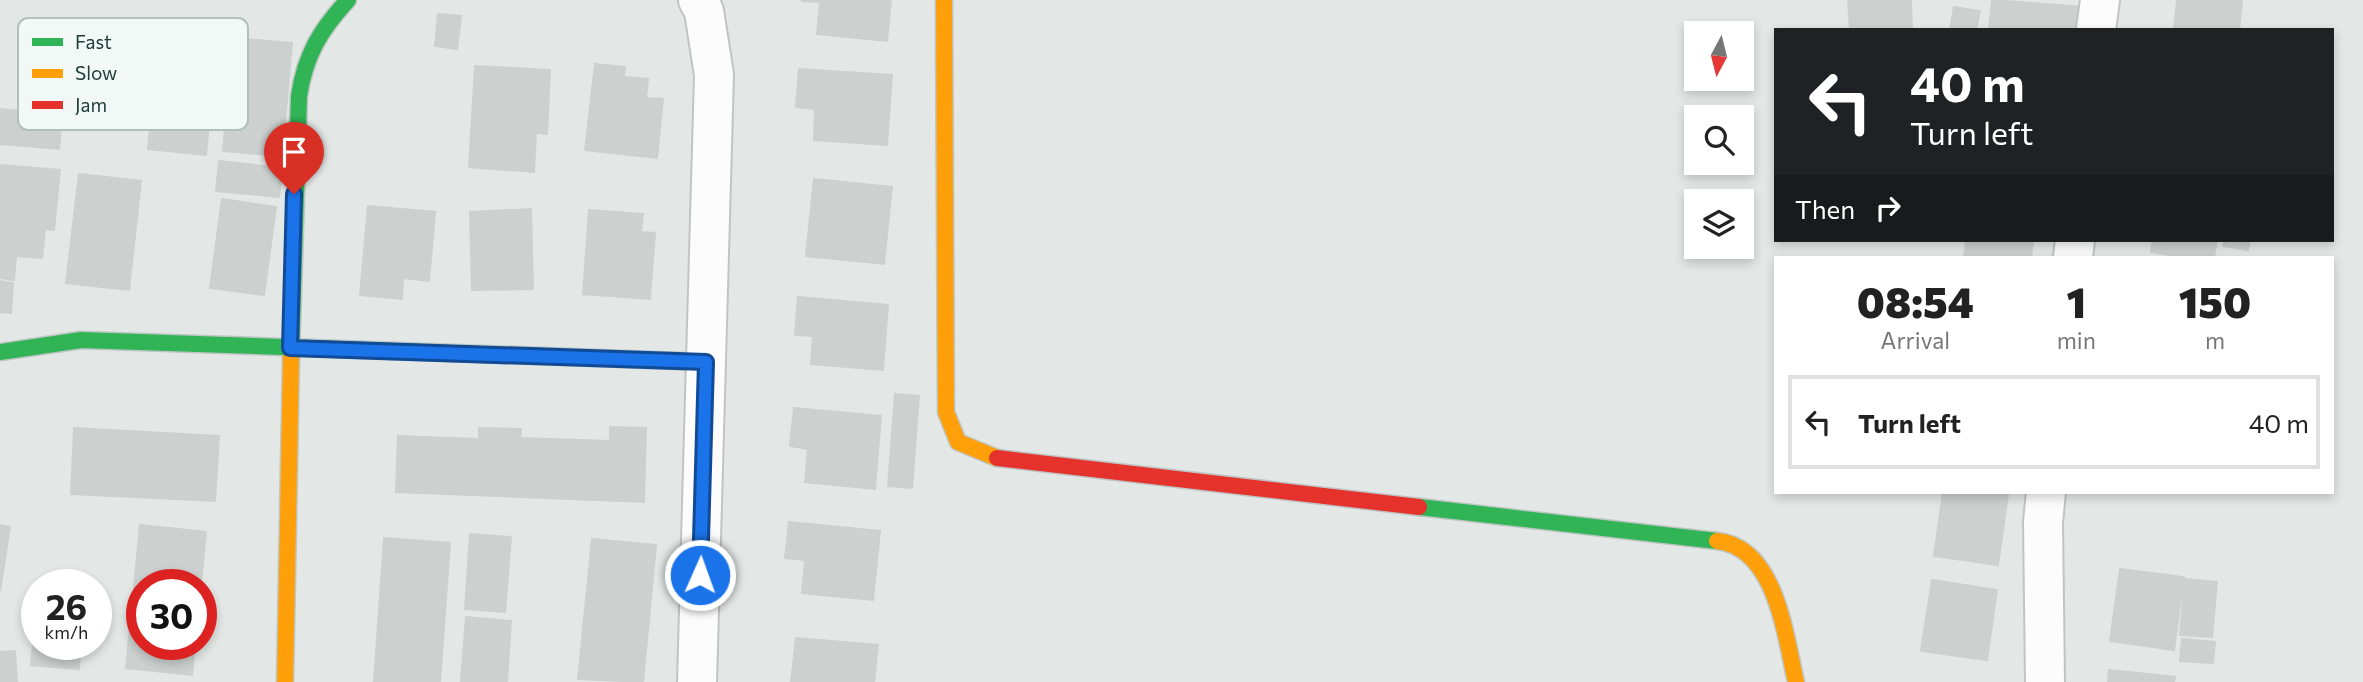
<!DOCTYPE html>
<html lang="en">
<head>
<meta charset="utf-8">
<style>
  :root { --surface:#fff; --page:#f6f6f6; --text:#222; --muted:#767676; --line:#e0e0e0 }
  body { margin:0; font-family:Commissioner,sans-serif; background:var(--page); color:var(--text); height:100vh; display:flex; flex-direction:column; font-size:26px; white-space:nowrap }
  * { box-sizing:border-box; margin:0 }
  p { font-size:23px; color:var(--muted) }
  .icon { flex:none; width:38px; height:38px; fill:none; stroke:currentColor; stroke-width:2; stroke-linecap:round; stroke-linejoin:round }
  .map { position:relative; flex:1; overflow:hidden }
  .panel { position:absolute; left:1774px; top:256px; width:560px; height:238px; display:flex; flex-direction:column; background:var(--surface); border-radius:0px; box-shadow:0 4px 10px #0003 }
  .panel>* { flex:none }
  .hud { position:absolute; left:1774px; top:28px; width:560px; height:214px; border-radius:0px; box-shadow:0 4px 10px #0003; background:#202124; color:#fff; overflow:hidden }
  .needle { width:46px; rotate:187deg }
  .buttons { position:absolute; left:1684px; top:21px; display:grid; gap:14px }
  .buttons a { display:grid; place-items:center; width:70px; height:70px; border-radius:0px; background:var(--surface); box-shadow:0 4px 10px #0003; font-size:35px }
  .speed { position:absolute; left:21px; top:569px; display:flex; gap:14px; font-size:35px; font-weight:700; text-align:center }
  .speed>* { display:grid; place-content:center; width:91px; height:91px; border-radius:50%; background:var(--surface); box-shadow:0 4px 10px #0003; line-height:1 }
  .speed small { font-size:18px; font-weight:400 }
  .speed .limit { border:10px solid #d22; background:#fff; color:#111 }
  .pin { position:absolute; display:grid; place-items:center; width:60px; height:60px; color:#fff; margin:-72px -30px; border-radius:50% 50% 50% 0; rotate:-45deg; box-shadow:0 0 7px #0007 }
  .pin .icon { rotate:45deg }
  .me { position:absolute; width:77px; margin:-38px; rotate:2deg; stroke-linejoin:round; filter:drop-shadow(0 0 5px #0008) }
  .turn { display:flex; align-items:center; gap:24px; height:147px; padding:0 21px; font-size:32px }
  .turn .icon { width:91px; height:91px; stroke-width:2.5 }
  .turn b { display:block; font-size:49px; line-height:60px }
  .then { display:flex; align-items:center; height:66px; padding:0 21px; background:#0003; gap:14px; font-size:26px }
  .eta { display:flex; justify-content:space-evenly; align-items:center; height:119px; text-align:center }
  .eta b { font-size:42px; font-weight:800; line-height:49px }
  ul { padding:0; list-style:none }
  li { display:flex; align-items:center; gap:21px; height:94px; margin:0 14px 10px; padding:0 7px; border:4px solid var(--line); border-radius:0px }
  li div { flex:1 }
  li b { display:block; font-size:26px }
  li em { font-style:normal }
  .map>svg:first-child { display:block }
  .building { fill:#ccd1cf; stroke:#ccd1cf; stroke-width:2 }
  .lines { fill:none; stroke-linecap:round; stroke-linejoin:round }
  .street-casing { stroke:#c0c5c3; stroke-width:42 }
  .fast-casing { stroke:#bec6c3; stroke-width:19 }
  .slow-casing { stroke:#bec6c3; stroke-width:19 }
  .jam-casing { stroke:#bec6c3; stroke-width:19 }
  .street { stroke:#fbfcfb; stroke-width:38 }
  .fast { stroke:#30b455; stroke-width:16 }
  .slow { stroke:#ff9f0a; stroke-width:16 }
  .jam { stroke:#e5322d; stroke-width:16 }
  .route-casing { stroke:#114b97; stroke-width:18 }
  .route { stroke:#1a73e8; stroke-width:12 }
  .key { fill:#f1f8f5; stroke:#b3bfbc; stroke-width:2 }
  .key-label { font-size:19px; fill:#213b36 }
</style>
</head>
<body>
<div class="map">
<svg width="2363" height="682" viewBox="0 0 2363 682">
  <rect width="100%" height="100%" fill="#e3e8e6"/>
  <path class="building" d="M 891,0 L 887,41 L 817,34 L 820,2 L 801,1 Z
    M 1848,0 L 1911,0 L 1912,29 L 1850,30 Z
    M 1992,0 L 2084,7 L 2082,30 L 1989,30 Z
    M 2177,0 L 2242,0 L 2239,30 L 2174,30 Z
    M 1954,7 L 1980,11 L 1976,30 L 1950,30 Z
    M 438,14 L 461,16 L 457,49 L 435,46 Z
    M 233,38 L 292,43 L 282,156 L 223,151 Z
    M 158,43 L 185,45 L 183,60 L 215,63 L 206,155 L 148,149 Z
    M 595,64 L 625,67 L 624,77 L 648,79 L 646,98 L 663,99 L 657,158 L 585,150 Z
    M 475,66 L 550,70 L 547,134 L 536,133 L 534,172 L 469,167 Z
    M 799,69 L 892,75 L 887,145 L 814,140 L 815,109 L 796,107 Z
    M 0,109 L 62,115 L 59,149 L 0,144 Z
    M 219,161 L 282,168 L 279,197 L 216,191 Z
    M 0,165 L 60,170 L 54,230 L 45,229 L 42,258 L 16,256 L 14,280 L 0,278 Z
    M 79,174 L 141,181 L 129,290 L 66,283 Z
    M 814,179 L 892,187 L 884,264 L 806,256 Z
    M 222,199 L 276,207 L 264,295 L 210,288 Z
    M 368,206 L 435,212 L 429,281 L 403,278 L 402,299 L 360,295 Z
    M 531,209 L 533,289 L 472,290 L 470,212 Z
    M 589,210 L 643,214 L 641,232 L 655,233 L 650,299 L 583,294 Z
    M 1966,240 L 2033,240 L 2031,257 L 1964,257 Z
    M 2153,240 L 2217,240 L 2214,257 L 2184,257 L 2151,252 Z
    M 2224,240 L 2250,240 L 2248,250 L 2223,246 Z
    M 0,281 L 13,283 L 11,313 L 0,312 Z
    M 798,297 L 888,305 L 883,370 L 811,364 L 813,336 L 795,335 Z
    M 895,394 L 919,396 L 912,488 L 888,486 Z
    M 794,408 L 881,416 L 875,489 L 805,482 L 808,449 L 790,446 Z
    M 610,427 L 646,428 L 644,502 L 396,492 L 398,436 L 479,439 L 479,428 L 521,429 L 520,438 L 610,441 Z
    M 74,428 L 219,436 L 215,501 L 71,494 Z
    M 1943,492 L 2008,494 L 1998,565 L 1934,556 Z
    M 789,522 L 880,531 L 873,600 L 802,593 L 805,560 L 785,558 Z
    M 0,525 L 10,527 L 0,591 Z
    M 140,525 L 206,532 L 201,584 L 142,584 L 142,644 L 195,644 L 192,675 L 126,668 Z
    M 470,534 L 511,537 L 505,612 L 465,609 Z
    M 384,538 L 450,543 L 440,682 L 374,682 Z
    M 592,539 L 656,545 L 643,682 L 578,679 Z
    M 2120,569 L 2184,577 L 2174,650 L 2110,641 Z
    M 2185,579 L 2217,582 L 2212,637 L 2180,635 Z
    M 1932,580 L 1997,590 L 1987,660 L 1921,651 Z
    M 37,602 L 37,644 L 81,644 L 79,669 L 31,665 Z
    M 466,617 L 511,621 L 507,682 L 461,681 Z
    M 796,638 L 878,645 L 874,682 L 791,682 Z
    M 2182,639 L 2215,642 L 2213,663 L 2180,661 Z
    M 15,651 L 17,682 L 0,682 L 0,652 Z
    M 2109,670 L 2175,677 L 2174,682 L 2108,682 Z"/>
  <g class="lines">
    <defs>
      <path id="street" d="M 2096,30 L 2100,0
        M 2073,257 L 2075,240
        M 697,682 L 714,75 L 704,11 L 698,0
        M 2045,682 L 2043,522 L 2046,492"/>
      <path id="fast" d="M 0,352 L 81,340 L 569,357
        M 291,358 L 299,96 C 305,56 320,30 348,0
        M 1419,507 L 1717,541"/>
      <path id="slow" d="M 944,0 L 946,412 L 958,442 L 997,458
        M 1717,541 C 1776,547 1785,635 1796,682
        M 285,682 L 291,358"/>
      <path id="jam" d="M 569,357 L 706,362
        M 997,458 L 1419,507"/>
    </defs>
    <use href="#street" class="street-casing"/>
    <use href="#fast" class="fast-casing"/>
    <use href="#slow" class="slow-casing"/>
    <use href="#jam" class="jam-casing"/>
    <use href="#street" class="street"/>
    <use href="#fast" class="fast"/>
    <use href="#slow" class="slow"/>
    <use href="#jam" class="jam"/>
  </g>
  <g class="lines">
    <defs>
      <path id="route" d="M 294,194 L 290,348 L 706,362 L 700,575"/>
    </defs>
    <use href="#route" class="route-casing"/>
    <use href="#route" class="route"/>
  </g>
  <rect x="18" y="18" width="230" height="112" rx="10" class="key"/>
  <rect x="32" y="38" width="31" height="8" fill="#30b455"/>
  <rect x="32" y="69" width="31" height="9" fill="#ff9f0a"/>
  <rect x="32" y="101" width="31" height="8" fill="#e5322d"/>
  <g class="key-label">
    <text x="75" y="49">Fast</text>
    <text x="75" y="80">Slow</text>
    <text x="75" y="112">Jam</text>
  </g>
</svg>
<div class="buttons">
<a><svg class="needle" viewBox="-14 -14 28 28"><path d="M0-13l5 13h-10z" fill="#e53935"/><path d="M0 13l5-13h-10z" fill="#767676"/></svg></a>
<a><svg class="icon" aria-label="search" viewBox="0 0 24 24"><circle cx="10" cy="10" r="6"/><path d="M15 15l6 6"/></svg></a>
<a><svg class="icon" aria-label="layers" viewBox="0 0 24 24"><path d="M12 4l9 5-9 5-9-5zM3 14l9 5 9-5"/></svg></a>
</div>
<div class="speed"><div>26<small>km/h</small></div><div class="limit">30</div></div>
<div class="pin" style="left:294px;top:194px;background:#d93025"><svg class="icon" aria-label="arrive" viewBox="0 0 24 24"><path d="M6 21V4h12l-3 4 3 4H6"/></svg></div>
<svg class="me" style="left:700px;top:575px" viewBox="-20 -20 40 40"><circle r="17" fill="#1a73e8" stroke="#fff" stroke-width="3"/><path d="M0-11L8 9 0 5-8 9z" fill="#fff"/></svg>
<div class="hud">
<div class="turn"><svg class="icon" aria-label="left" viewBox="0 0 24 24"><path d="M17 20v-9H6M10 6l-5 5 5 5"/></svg><div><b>40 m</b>Turn left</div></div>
<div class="then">Then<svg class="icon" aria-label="right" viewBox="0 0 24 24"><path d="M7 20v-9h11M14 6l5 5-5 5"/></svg></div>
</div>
<section class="panel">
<div class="eta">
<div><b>08:54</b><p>Arrival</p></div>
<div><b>1</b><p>min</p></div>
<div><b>150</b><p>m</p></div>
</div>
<ul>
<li><svg class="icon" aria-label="left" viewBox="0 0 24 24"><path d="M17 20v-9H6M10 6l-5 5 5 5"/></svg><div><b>Turn left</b></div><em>40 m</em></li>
</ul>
</section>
</div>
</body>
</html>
